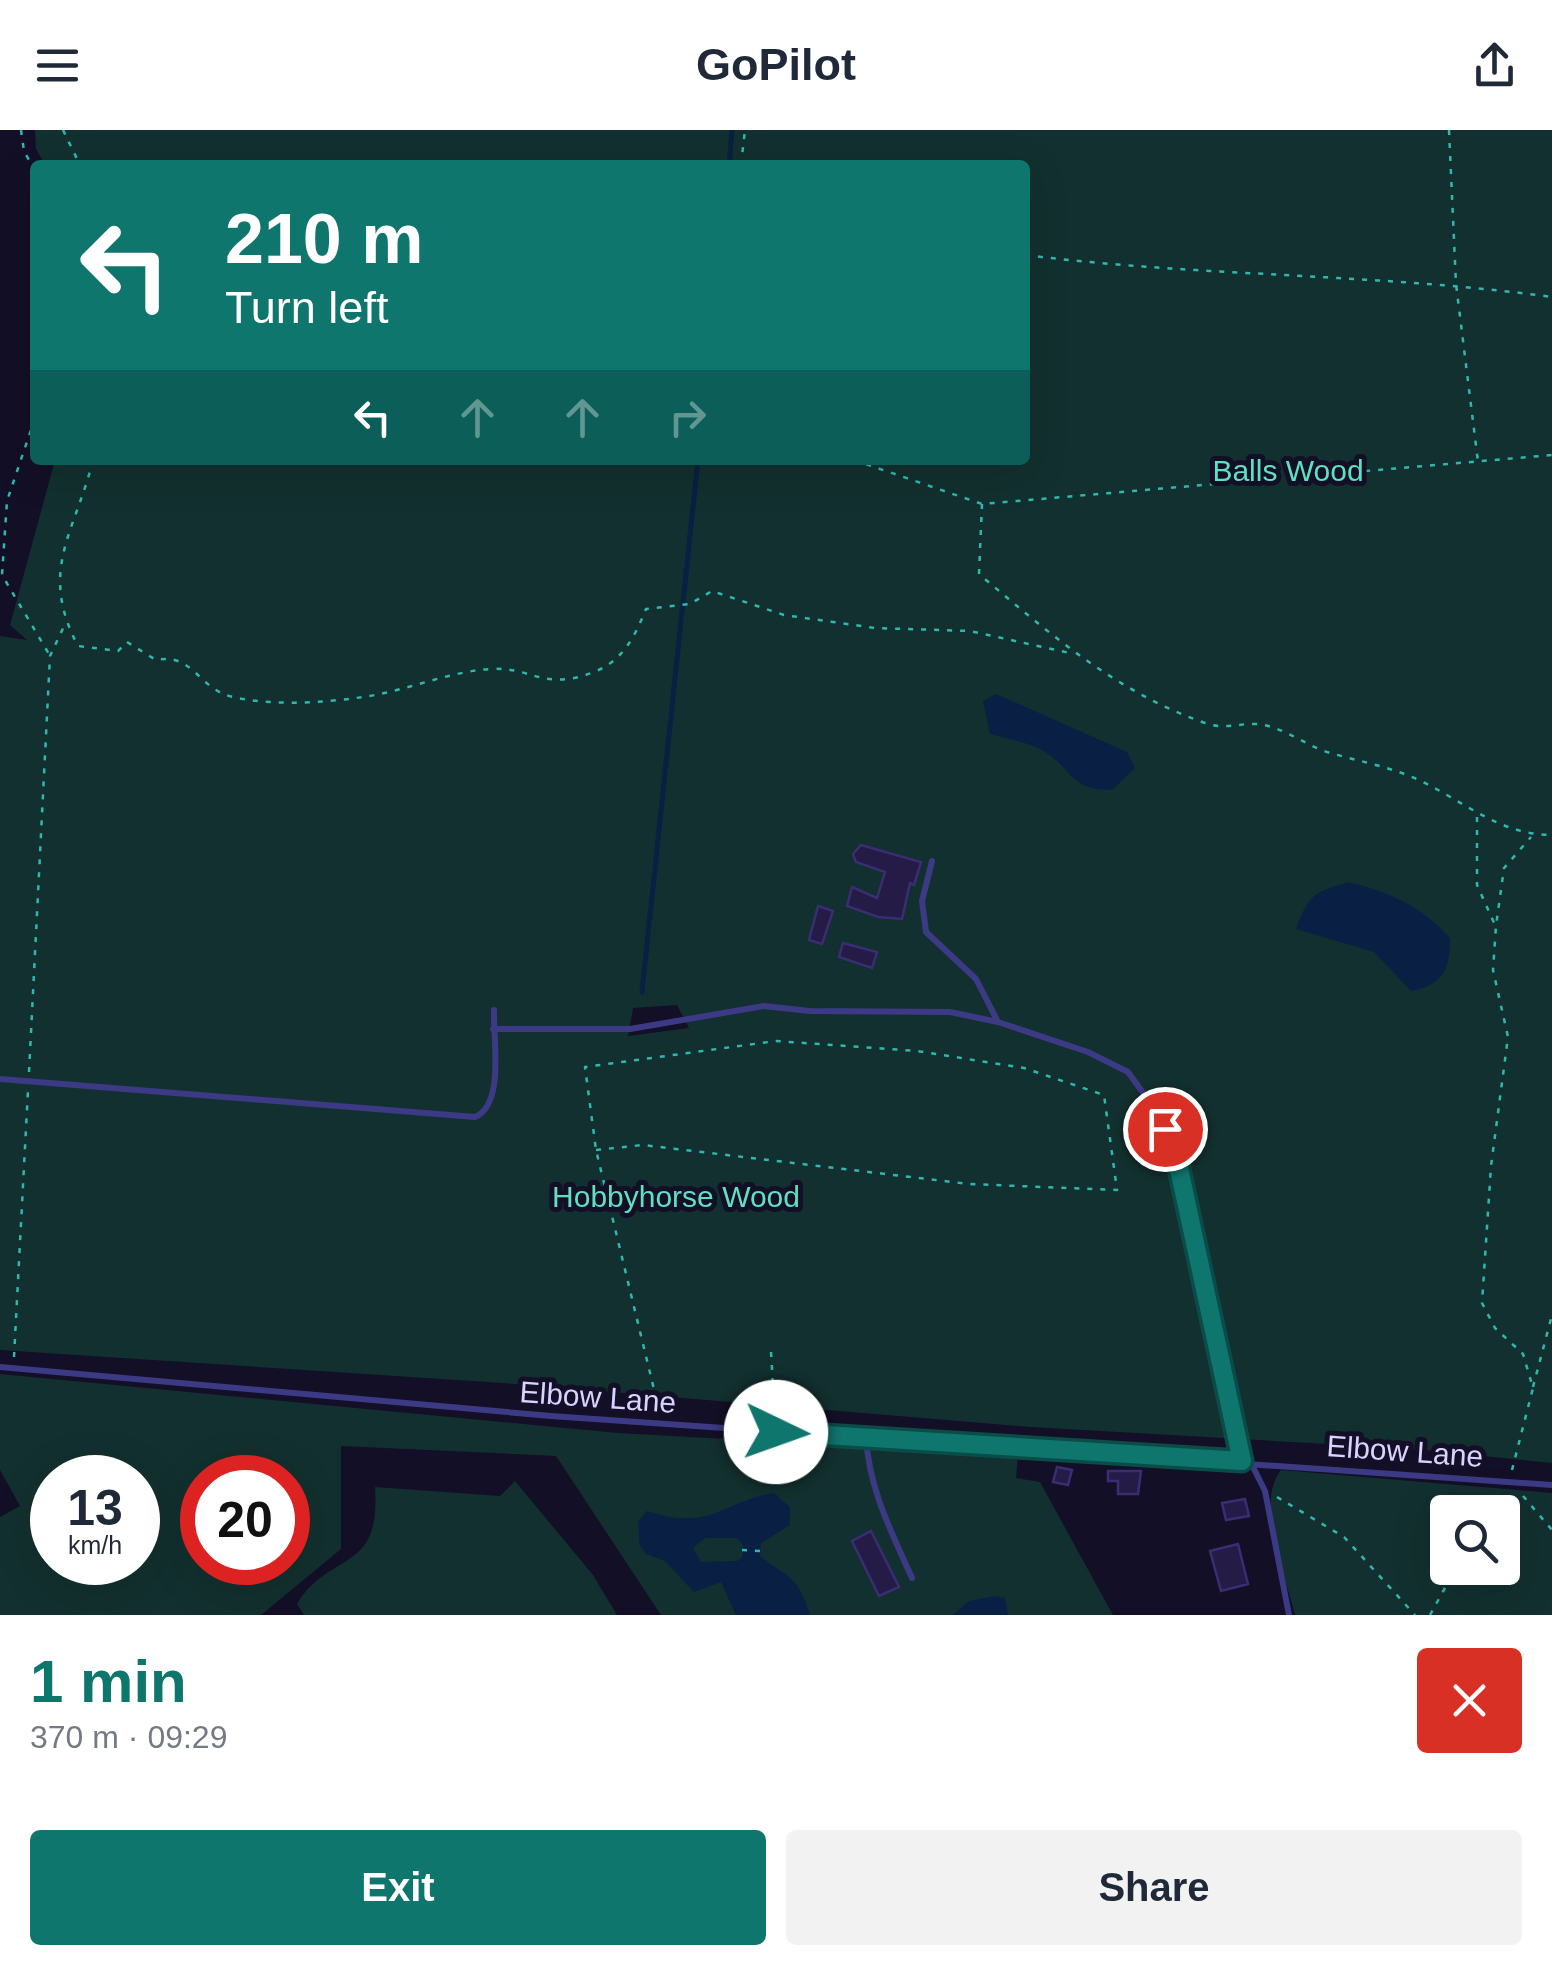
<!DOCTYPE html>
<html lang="en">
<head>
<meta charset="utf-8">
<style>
  :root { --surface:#fff; --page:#f2f2f3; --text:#1f2937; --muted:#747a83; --accent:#0f766e }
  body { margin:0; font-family:Helvetica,sans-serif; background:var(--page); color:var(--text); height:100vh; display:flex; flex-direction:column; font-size:38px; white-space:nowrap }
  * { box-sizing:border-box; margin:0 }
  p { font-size:32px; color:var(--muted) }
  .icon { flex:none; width:55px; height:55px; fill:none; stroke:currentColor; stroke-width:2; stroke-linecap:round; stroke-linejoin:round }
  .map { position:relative; height:1485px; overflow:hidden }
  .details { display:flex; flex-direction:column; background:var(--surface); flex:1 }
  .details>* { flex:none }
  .top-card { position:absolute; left:30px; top:30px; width:1000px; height:305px; border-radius:10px; box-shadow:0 10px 40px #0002; background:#0f766e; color:#fff; overflow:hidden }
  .fabs { position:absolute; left:1430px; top:1365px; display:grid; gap:20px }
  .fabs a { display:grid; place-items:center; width:90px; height:90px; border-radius:10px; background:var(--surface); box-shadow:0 10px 40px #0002; font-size:50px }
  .speed { position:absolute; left:30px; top:1325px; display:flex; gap:20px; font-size:50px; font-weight:700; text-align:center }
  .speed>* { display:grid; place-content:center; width:130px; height:130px; border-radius:50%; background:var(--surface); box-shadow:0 10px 40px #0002; line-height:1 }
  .speed small { font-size:25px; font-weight:400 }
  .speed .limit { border:15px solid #d22; background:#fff; color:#111 }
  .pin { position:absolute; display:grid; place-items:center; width:85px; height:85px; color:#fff; margin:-42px; border:5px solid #fff; border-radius:50%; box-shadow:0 2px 10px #0007 }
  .me { position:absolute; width:110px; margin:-55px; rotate:93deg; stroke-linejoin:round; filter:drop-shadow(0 0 8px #0008) }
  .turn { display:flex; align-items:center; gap:35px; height:210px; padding:0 30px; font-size:45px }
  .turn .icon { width:130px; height:130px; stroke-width:2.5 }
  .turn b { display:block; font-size:70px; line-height:85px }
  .lanes { display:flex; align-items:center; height:95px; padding:0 30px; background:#0003; justify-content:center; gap:50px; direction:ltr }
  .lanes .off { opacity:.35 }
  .round { display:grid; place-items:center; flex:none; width:105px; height:105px; border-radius:10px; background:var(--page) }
  .headline { display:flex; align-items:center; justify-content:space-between; height:170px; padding:0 30px }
  h1 { font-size:60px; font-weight:800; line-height:75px; color:var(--accent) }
  .primary-button { display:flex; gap:20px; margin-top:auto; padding:20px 30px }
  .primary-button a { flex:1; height:115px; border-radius:10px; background:var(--accent); color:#fff; font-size:40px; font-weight:800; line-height:115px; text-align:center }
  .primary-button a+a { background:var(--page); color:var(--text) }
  header { display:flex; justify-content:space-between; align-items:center; height:130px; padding:0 30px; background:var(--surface); font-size:45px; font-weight:800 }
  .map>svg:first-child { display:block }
  .green { fill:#12302f; fill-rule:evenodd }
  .water { fill:#0a1f44; fill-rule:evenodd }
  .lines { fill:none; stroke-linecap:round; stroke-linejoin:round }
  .stream { stroke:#0a1f44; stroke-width:5 }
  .building { fill:#241b47; stroke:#3b2d73; stroke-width:2.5 }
  .path { stroke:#2fb8b0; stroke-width:2.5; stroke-dasharray:5 8; stroke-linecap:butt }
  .service { stroke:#3d3a85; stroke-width:6 }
  .route-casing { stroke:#0a4d48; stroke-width:25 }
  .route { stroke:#0f766e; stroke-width:18 }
  .labels { text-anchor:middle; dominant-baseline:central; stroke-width:10; stroke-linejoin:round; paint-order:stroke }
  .park-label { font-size:30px; fill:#5fe0c0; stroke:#130f26 }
  .street-label { font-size:30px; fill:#d9d4ff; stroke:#130f26 }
</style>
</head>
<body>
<header><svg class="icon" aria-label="menu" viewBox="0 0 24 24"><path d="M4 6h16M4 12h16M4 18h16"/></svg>GoPilot<svg class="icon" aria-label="share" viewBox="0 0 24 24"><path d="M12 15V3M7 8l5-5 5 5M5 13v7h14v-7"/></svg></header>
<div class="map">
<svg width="1552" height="1485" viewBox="0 0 1552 1485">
  <rect width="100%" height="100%" fill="#130f26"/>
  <path class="green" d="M 35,0 L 1552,0 L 1552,1333 L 1414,1319 L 1030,1297 L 503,1253 L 0,1220 L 0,506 L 27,510 L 10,495 L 55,330 L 1025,330 L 1025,35 L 45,35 L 36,19 ZM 677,875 L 689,898 L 628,906 L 633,878 Z
    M 0,1244 L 618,1303 L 1018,1325 L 1016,1348 L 1040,1352 L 1113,1485 L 661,1485 L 556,1326 L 341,1316 L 341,1419 L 261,1485 L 0,1485 L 0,1387 L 20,1376 L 0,1340 ZM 52,1348 L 138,1348 L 138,1432 L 52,1432 ZM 202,1348 L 288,1348 L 288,1432 L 202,1432 Z
    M 1281,1340 L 1552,1363 L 1552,1485 L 1295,1485 C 1286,1445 1254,1375 1281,1340 ZM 1448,1382 L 1502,1382 L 1502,1438 L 1448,1438 Z
    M 515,1351 L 593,1445 L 617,1485 L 304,1485 L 297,1474 C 331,1419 381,1445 375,1357 L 500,1366 Z"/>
  <path class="water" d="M 996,564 L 1127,622 L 1135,638 L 1112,660 C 1069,660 1074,640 1045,622 C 1029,612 1008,609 990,604 L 983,571 Z
    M 1349,752 C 1391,763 1420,775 1450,808 C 1450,838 1444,855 1411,861 L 1374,822 L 1296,799 C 1309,764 1314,762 1349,752 Z
    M 774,1363 L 790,1377 L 790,1395 L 761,1413 L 760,1426 C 790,1450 797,1444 810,1485 L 736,1485 L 721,1452 L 694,1462 L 665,1431 L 646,1424 L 640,1416 L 638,1392 L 647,1381 C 712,1402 721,1372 774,1363 ZM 705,1408 L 737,1408 L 743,1415 L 743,1426 L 737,1431 L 701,1432 L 693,1418 Z
    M 995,1466 L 1005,1468 L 1008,1485 L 953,1485 L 969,1471 Z"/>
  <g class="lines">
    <path class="stream" d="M 729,35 L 732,0
      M 642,862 L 698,330"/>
  </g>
  <path class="building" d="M 861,715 L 921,732 L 914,755 L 910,753 L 902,789 L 878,787 L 847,776 L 852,757 L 877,768 L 885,742 L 856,732 L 853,724 Z
    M 818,776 L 833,781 L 822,814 L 809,810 Z
    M 843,813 L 877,822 L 872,838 L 839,827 Z
    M 1057,1337 L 1072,1340 L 1068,1355 L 1053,1352 Z
    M 1108,1341 L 1141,1341 L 1138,1364 L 1118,1364 L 1118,1351 L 1108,1351 Z
    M 1245,1369 L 1249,1386 L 1226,1390 L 1222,1373 Z
    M 871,1401 L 899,1457 L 879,1466 L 852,1411 Z
    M 1238,1414 L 1248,1454 L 1221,1461 L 1210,1421 Z"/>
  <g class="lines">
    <path class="path" d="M 21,0 L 24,21 L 35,41
      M 63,0 L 80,35
      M 1449,0 L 1456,154 L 1478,332
      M 741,35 L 745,0
      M 1025,125 C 1200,147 1377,143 1552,167
      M 35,288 L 7,371 L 2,445 L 49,524
      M 93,330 C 75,403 38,440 78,516 L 118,521 L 127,512 L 156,530 C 193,522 199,560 233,567 C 273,576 322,573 363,567 C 406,561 447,542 490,539 C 531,536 543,562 594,542 C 623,531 635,506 646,479 L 690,474 L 712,461 L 784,485 L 875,498 L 970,501 L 1074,524
      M 854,330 L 982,374 L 1552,325
      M 982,374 L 979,444 C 1050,504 1116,562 1205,593 C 1223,600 1239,593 1257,594 C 1284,597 1303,614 1327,622 C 1354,630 1381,635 1407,645 C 1458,665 1495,705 1552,705
      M 1477,687 L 1477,755 L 1495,795
      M 29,942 L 50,526 L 65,494
      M 596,1020 L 643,1015 L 969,1054 L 1117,1060 L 1104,965 L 1024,938 L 917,921 L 776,911 L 585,937 L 596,1020 L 659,1280
      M 771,1222 L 775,1290
      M 14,1227 L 28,960
      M 1533,1257 L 1552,1185
      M 1512,1340 L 1533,1258 L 1523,1224 L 1495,1198 L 1482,1173 L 1491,1036 L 1508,907 L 1493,840 L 1496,796 L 1504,738 L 1531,707
      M 1523,1366 L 1552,1400
      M 1277,1367 L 1344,1407 L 1415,1485
      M 1486,1382 L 1498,1360
      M 742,1420 L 761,1421
      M 1430,1485 L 1456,1438"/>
    <path class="service" d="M 932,731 L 922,771 L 926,802 L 976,849 L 997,890
      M 493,899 L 630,899 L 764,876 L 810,881 L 950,882 L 998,892 L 1088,922 L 1128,942 L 1154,978 L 1175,1020 L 1242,1331
      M 0,949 L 475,987 C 505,975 493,908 494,880
      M 0,1237 L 551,1286 L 1552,1355
      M 866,1307 C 869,1359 891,1401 912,1448
      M 1252,1335 L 1265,1361 L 1289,1485"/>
  </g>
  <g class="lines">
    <defs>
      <path id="route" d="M 776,1302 L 1242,1331 L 1175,1020 L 1165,999"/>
    </defs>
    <use href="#route" class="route-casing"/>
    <use href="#route" class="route"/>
  </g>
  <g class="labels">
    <g class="park-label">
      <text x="1288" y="340">Balls Wood</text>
      <text x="676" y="1066">Hobbyhorse Wood</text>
    </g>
    <g class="street-label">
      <text transform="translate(598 1267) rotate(4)">Elbow Lane</text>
      <text transform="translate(1405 1321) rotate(4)">Elbow Lane</text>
    </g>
  </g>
</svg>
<div class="fabs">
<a><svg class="icon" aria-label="search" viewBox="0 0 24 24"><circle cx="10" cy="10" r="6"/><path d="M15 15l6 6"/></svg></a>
</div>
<div class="speed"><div>13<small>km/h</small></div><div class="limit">20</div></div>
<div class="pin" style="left:1165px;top:999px;background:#d93025"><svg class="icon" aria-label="arrive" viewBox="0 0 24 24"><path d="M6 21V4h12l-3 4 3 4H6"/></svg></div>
<svg class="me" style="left:776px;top:1302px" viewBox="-20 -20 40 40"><circle r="19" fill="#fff"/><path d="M0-13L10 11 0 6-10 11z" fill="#0f766e"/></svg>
<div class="top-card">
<div class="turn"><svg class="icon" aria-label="left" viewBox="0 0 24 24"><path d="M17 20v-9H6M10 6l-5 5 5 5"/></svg><div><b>210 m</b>Turn left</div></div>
<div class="lanes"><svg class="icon" aria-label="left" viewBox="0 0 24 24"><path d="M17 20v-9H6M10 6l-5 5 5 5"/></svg><svg class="icon off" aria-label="ahead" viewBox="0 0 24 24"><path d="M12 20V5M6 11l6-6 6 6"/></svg><svg class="icon off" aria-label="ahead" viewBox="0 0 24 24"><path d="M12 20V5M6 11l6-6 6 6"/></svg><svg class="icon off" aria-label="right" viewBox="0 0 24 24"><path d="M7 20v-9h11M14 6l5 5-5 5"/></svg></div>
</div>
</div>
<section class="details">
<div class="headline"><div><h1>1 min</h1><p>370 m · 09:29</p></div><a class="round" style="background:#d93025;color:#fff"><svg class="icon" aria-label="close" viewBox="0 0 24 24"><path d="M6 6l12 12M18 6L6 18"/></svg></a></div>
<div class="primary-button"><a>Exit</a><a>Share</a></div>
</section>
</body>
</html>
